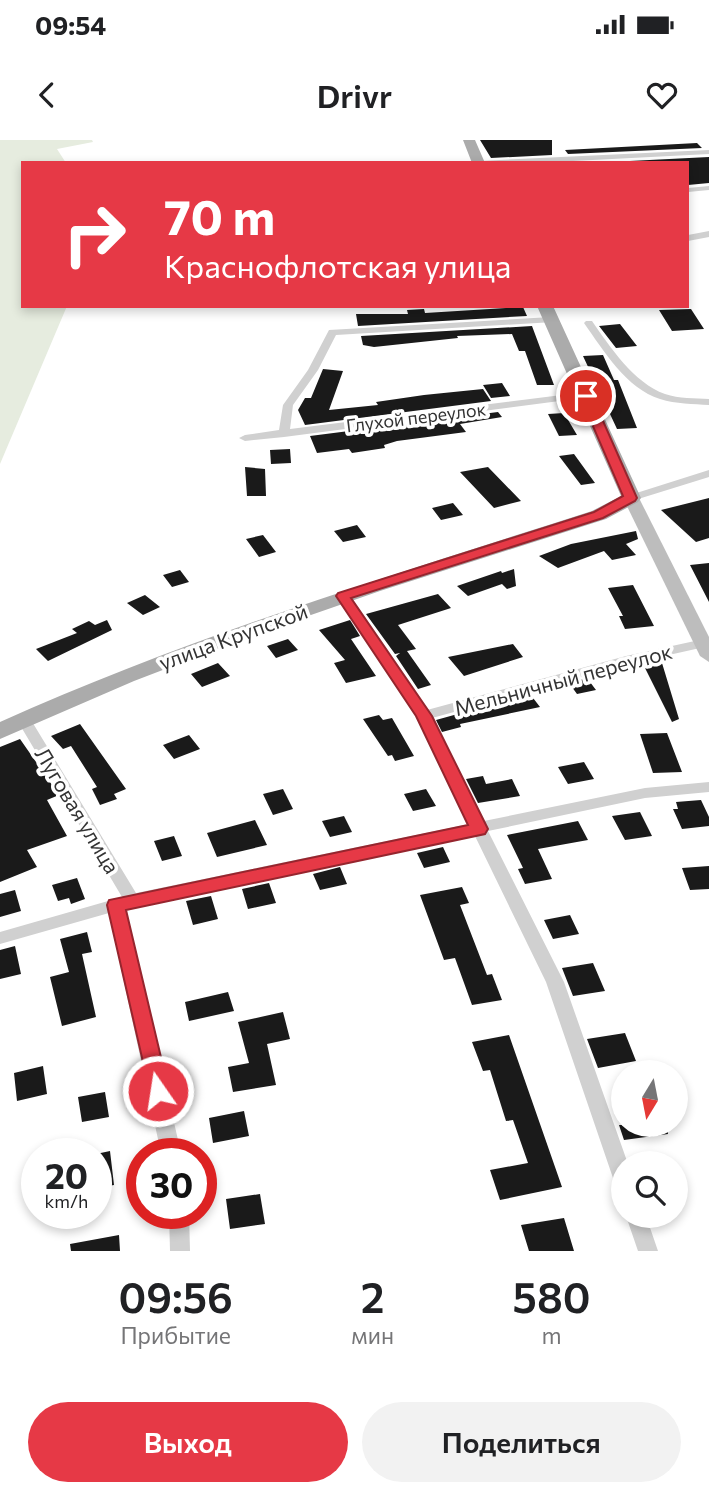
<!DOCTYPE html>
<html lang="ru">
<head>
<meta charset="utf-8">
<style>
  :root { --surface:#fff; --page:#f2f2f2; --text:#202124; --muted:#757577; --accent:#e63946 }
  body { margin:0; font-family:Commissioner,sans-serif; background:var(--page); color:var(--text); height:100vh; display:flex; flex-direction:column; font-size:26px; white-space:nowrap }
  * { box-sizing:border-box; margin:0 }
  p { font-size:23px; color:var(--muted) }
  .icon { flex:none; width:38px; height:38px; fill:none; stroke:currentColor; stroke-width:2; stroke-linecap:round; stroke-linejoin:round }
  .map { position:relative; height:1111px; overflow:hidden }
  .drawer { display:flex; flex-direction:column; background:var(--surface); flex:1 }
  .drawer>* { flex:none }
  .top-card { position:absolute; left:21px; top:21px; width:668px; height:147px; border-radius:0px; box-shadow:0 4px 10px #0003; background:#e63946; color:#fff; overflow:hidden }
  .needle { width:46px; rotate:190deg }
  .fabs { position:absolute; left:611px; top:920px; display:grid; gap:14px }
  .fabs a { display:grid; place-items:center; width:77px; height:77px; border-radius:50%; background:var(--surface); box-shadow:0 4px 10px #0003; font-size:35px }
  .speed { position:absolute; left:21px; top:998px; display:flex; gap:14px; font-size:35px; font-weight:700; text-align:center }
  .speed>* { display:grid; place-content:center; width:91px; height:91px; border-radius:50%; background:var(--surface); box-shadow:0 4px 10px #0003; line-height:1 }
  .speed small { font-size:18px; font-weight:400 }
  .speed .limit { border:10px solid #d22; background:#fff; color:#111 }
  .pin { position:absolute; display:grid; place-items:center; width:60px; height:60px; color:#fff; margin:-30px; border:4px solid #fff; border-radius:50%; box-shadow:0 2px 7px #0007 }
  .me { position:absolute; width:77px; margin:-38px; rotate:347deg; stroke-linejoin:round; filter:drop-shadow(0 0 5px #0008) }
  .turn { display:flex; align-items:center; gap:24px; height:147px; padding:0 28px; font-size:32px }
  .turn .icon { width:91px; height:91px; stroke-width:2.5 }
  .turn b { display:block; font-size:49px; line-height:60px }
  .eta { display:flex; justify-content:space-evenly; align-items:center; height:119px; text-align:center }
  .eta b { font-size:42px; font-weight:600; line-height:49px }
  .cta { display:flex; gap:14px; margin-top:auto; padding:14px 28px }
  .cta a { flex:1; height:80px; border-radius:42px; background:var(--accent); color:#fff; font-size:28px; font-weight:600; line-height:80px; text-align:center }
  .cta a+a { background:var(--page); color:var(--text) }
  .status { display:flex; justify-content:space-between; align-items:center; height:49px; padding:0 35px; background:var(--surface); direction:ltr }
  .status svg { height:19px; fill:currentColor }
  header { display:flex; justify-content:space-between; align-items:center; height:91px; padding:0 28px; background:var(--surface); font-size:32px; font-weight:600 }
  .map>svg:first-child { display:block }
  .green { fill:#e6ecdf }
  .building { fill:#1a1a1a }
  .lines { fill:none; stroke-linecap:round; stroke-linejoin:round }
  .street { fill:#d0d0d0; fill-rule:evenodd }
  .secondary { fill:#bdbdbd; fill-rule:evenodd }
  .primary { fill:#ababab; fill-rule:evenodd }
  .route { fill:#e63946; stroke:#96252e; stroke-width:2 }
  .labels { text-anchor:middle; dominant-baseline:central; stroke-width:7; stroke-linejoin:round; paint-order:stroke }
  .far-street-label { font-size:18px; fill:#333; stroke:#fff }
  .street-label { font-size:21px; fill:#333; stroke:#fff }
</style>
</head>
<body>
<div class="status"><b>09:54</b><svg viewBox="0 0 49 12"><path d="M0 12V9h3v3zM5 12V6h3v6zM10 12V3h3v9zM15 12V0h3v12zM26 1h20v11H26zM47 4h2v5h-2z"/></svg></div>
<header><svg class="icon" aria-label="back" viewBox="0 0 24 24"><path d="M15 5l-7 7 7 7"/></svg>Drivr<svg class="icon" aria-label="heart" viewBox="0 0 24 24"><path d="M12 20l-8-8c-3-5 5-10 8-4 3-6 11-1 8 4z"/></svg></header>
<div class="map">
<svg width="709" height="1111" viewBox="0 0 709 1111">
  <rect width="100%" height="100%" fill="#fff"/>
  <path class="green" d="M 0,0 L 92,0 L 93,2 L 57,9 L 66,23 L 23,23 L 23,166 L 67,166 L 0,324 Z"/>
  <path class="building" d="M 480,0 L 552,0 L 552,15 L 491,18 Z
    M 697,3 L 702,8 L 568,14 L 565,10 Z
    M 709,17 L 709,43 L 688,45 L 688,22 L 590,23 Z
    M 523,167 L 527,176 L 358,186 L 356,174 L 408,174 L 407,170 L 424,169 L 425,173 Z
    M 691,169 L 704,189 L 672,191 L 659,170 Z
    M 620,184 L 637,206 L 616,208 L 599,186 Z
    M 532,186 L 554,245 L 537,245 L 525,211 L 519,211 L 512,194 L 457,196 L 458,198 L 374,207 L 363,205 L 361,196 Z
    M 603,215 L 614,240 L 618,240 L 637,288 L 617,289 L 583,216 Z
    M 323,229 L 343,231 L 329,270 L 378,265 L 376,262 L 424,255 L 483,249 L 491,261 L 305,285 L 298,270 L 305,258 L 311,258 Z
    M 502,243 L 510,256 L 491,258 L 483,245 Z
    M 498,272 L 502,277 L 460,284 L 466,292 L 397,301 L 384,305 L 385,308 L 352,313 L 349,309 L 317,313 L 310,296 Z
    M 564,273 L 577,295 L 559,296 L 548,274 Z
    M 290,309 L 291,323 L 271,324 L 270,310 Z
    M 574,314 L 595,343 L 581,345 L 559,316 Z
    M 245,327 L 265,329 L 266,356 L 247,356 Z
    M 488,327 L 521,361 L 494,368 L 460,332 Z
    M 709,358 L 709,398 L 696,402 L 661,370 Z
    M 453,363 L 463,375 L 441,380 L 432,368 Z
    M 357,385 L 366,397 L 343,402 L 334,391 Z
    M 636,391 L 638,399 L 626,404 L 636,415 L 612,420 L 604,411 L 558,428 L 539,416 L 571,404 Z
    M 263,395 L 276,412 L 259,417 L 246,399 Z
    M 709,423 L 709,462 L 690,425 Z
    M 514,429 L 516,446 L 507,449 L 502,444 L 468,456 L 457,446 L 501,431 L 502,433 Z
    M 180,430 L 189,442 L 172,447 L 163,435 Z
    M 633,445 L 654,486 L 625,489 L 619,476 L 623,476 L 608,448 Z
    M 438,454 L 451,468 L 398,485 L 416,509 L 407,511 L 431,545 L 418,549 L 396,516 L 400,513 L 395,514 L 366,474 Z
    M 145,455 L 160,467 L 143,475 L 127,463 Z
    M 107,480 L 112,490 L 48,521 L 36,509 L 77,493 L 72,489 L 89,481 L 95,485 Z
    M 350,480 L 360,496 L 351,499 L 376,536 L 346,543 L 334,523 L 345,520 L 319,490 Z
    M 288,499 L 298,510 L 276,518 L 267,506 Z
    M 513,504 L 523,517 L 464,536 L 448,517 Z
    M 218,523 L 230,536 L 202,547 L 191,534 Z
    M 662,523 L 679,579 L 672,582 L 643,524 Z
    M 587,538 L 596,550 L 577,554 L 569,543 Z
    M 530,554 L 540,567 L 460,584 L 461,587 L 442,592 L 436,580 Z
    M 379,575 L 383,580 L 392,578 L 414,616 L 395,621 L 392,615 L 388,616 L 363,579 Z
    M 80,584 L 126,649 L 114,654 L 117,659 L 100,665 L 92,649 L 97,647 L 71,606 L 63,609 L 51,596 Z
    M 667,593 L 682,632 L 653,633 L 640,594 Z
    M 189,595 L 200,609 L 174,619 L 163,605 Z
    M 20,599 L 59,655 L 47,660 L 67,696 L 27,710 L 37,727 L 0,742 L 0,607 Z
    M 584,622 L 594,639 L 568,644 L 558,627 Z
    M 483,636 L 486,644 L 512,639 L 520,656 L 478,663 L 466,639 Z
    M 283,649 L 293,669 L 273,675 L 263,654 Z
    M 426,649 L 436,666 L 413,671 L 404,654 Z
    M 701,660 L 709,677 L 709,686 L 682,689 L 673,669 L 678,669 L 676,662 Z
    M 640,672 L 652,696 L 625,700 L 612,676 Z
    M 344,676 L 352,692 L 330,697 L 322,681 Z
    M 255,680 L 267,705 L 217,717 L 207,693 Z
    M 578,681 L 588,700 L 538,709 L 552,739 L 525,744 L 518,729 L 523,728 L 507,695 Z
    M 174,696 L 182,716 L 162,721 L 154,701 Z
    M 443,707 L 450,722 L 424,728 L 417,713 Z
    M 709,726 L 709,749 L 690,750 L 682,728 Z
    M 340,727 L 347,744 L 320,750 L 313,734 Z
    M 77,738 L 85,759 L 71,764 L 69,758 L 58,761 L 52,745 Z
    M 269,743 L 276,763 L 248,769 L 242,749 Z
    M 462,747 L 469,763 L 460,765 L 487,835 L 492,834 L 502,860 L 472,865 L 455,818 L 444,820 L 420,755 Z
    M 15,750 L 21,771 L 0,777 L 0,754 Z
    M 211,756 L 218,779 L 193,785 L 186,761 Z
    M 570,775 L 579,794 L 553,799 L 544,780 Z
    M 87,792 L 92,812 L 82,814 L 96,877 L 62,886 L 50,837 L 69,832 L 60,799 Z
    M 15,806 L 21,834 L 0,839 L 0,810 Z
    M 593,823 L 605,851 L 573,856 L 562,828 Z
    M 228,852 L 234,871 L 189,881 L 185,862 Z
    M 283,872 L 290,899 L 267,904 L 276,945 L 233,952 L 228,927 L 249,923 L 238,882 Z
    M 625,893 L 636,921 L 598,928 L 587,899 Z
    M 509,895 L 562,1047 L 500,1060 L 490,1030 L 528,1023 L 513,980 L 506,981 L 490,930 L 483,931 L 472,902 Z
    M 43,926 L 47,954 L 17,961 L 14,933 Z
    M 105,952 L 109,977 L 82,982 L 78,957 Z
    M 244,971 L 249,996 L 213,1003 L 209,978 Z
    M 619,985 L 667,985 L 668,994 L 624,1000 Z
    M 110,1011 L 114,1045 L 96,1048 L 96,1014 Z
    M 260,1054 L 265,1084 L 230,1089 L 226,1059 Z
    M 564,1078 L 574,1111 L 529,1111 L 521,1085 Z
    M 119,1095 L 120,1111 L 71,1111 L 70,1104 Z"/>
  <g class="lines">
    <path class="street" d="M 709,10 L 709,14 L 534,23 L 475,23 L 479,21 Z
      M 709,46 L 709,50 L 688,52 L 688,48 Z
      M 709,91 L 709,97 L 688,101 L 688,95 Z
      M 551,177 L 556,180 L 554,182 L 336,195 L 318,230 L 293,265 L 290,289 L 586,252 L 591,255 L 590,257 L 284,297 L 245,301 L 239,298 L 245,295 L 279,290 L 283,265 L 308,230 L 329,190 Z
      M 586,181 L 592,181 C 610,207 634,243 665,254 C 679,259 695,258 709,259 L 709,265 C 693,264 676,264 660,259 C 627,249 603,210 584,183 Z
      M 709,330 L 709,337 L 635,360 L 631,362 L 625,358 L 627,356 Z
      M 343,452 L 348,453 L 427,570 L 626,516 L 704,499 L 709,500 L 709,506 L 633,523 L 432,578 L 484,681 L 645,648 L 709,642 L 709,652 L 645,658 L 488,691 L 564,842 L 628,1024 L 623,1024 L 623,1047 L 616,1044 L 613,1038 L 546,842 L 474,694 L 125,768 L 181,1013 L 161,1013 L 109,773 L 0,804 L 0,792 L 122,757 L 17,580 L 24,575 L 31,580 L 136,753 L 469,684 L 417,577 L 337,456 Z
      M 169,1073 L 189,1073 L 190,1111 L 170,1111 Z
      M 626,1076 L 646,1076 L 658,1111 L 638,1111 Z"/>
    <path class="secondary" d="M 631,353 L 639,358 L 709,497 L 709,522 L 700,516 L 623,358 Z"/>
    <path class="primary" d="M 463,0 L 475,0 L 485,23 L 472,23 Z
      M 537,166 L 553,166 L 641,358 L 638,362 L 606,379 L 380,451 L 262,492 L 134,541 L 0,599 L 0,582 C 192,496 392,435 592,371 L 621,356 Z"/>
  </g>
  <path class="route" d="M 586,252 L 592,256 L 637,358 L 635,361 L 603,378 L 351,458 L 432,576 L 488,689 L 485,694 L 126,770 L 169,951 L 165,957 L 158,960 L 151,957 L 107,765 L 109,760 L 468,685 L 416,576 L 336,456 L 338,453 L 594,372 L 623,356 L 580,256 Z"/>
  <g class="labels">
    <g class="far-street-label">
      <text transform="translate(416 277) rotate(-7)">Глухой переулок</text>
    </g>
    <g class="street-label">
      <text transform="translate(233 496) rotate(-20)">улица Крупской</text>
      <text transform="translate(563 539) rotate(-15)">Мельничный переулок</text>
      <text transform="translate(78 670) rotate(59)">Луговая улица</text>
    </g>
  </g>
</svg>
<div class="fabs">
<a><svg class="needle" viewBox="-14 -14 28 28"><path d="M0-13l5 13h-10z" fill="#e53935"/><path d="M0 13l5-13h-10z" fill="#757577"/></svg></a>
<a><svg class="icon" aria-label="search" viewBox="0 0 24 24"><circle cx="10" cy="10" r="6"/><path d="M15 15l6 6"/></svg></a>
</div>
<div class="speed"><div>20<small>km/h</small></div><div class="limit">30</div></div>
<div class="pin" style="left:586px;top:256px;background:#d93025"><svg class="icon" aria-label="arrive" viewBox="0 0 24 24"><path d="M6 21V4h12l-3 4 3 4H6"/></svg></div>
<svg class="me" style="left:158px;top:951px" viewBox="-20 -20 40 40"><circle r="17" fill="#e63946" stroke="#fff" stroke-width="3"/><path d="M0-11L8 9 0 5-8 9z" fill="#fff"/></svg>
<div class="top-card">
<div class="turn"><svg class="icon" aria-label="right" viewBox="0 0 24 24"><path d="M7 20v-9h11M14 6l5 5-5 5"/></svg><div><b>70 m</b>Краснофлотская улица</div></div>
</div>
</div>
<section class="drawer">
<div class="eta">
<div><b>09:56</b><p>Прибытие</p></div>
<div><b>2</b><p>мин</p></div>
<div><b>580</b><p>m</p></div>
</div>
<div class="cta"><a>Выход</a><a>Поделиться</a></div>
</section>
</body>
</html>
